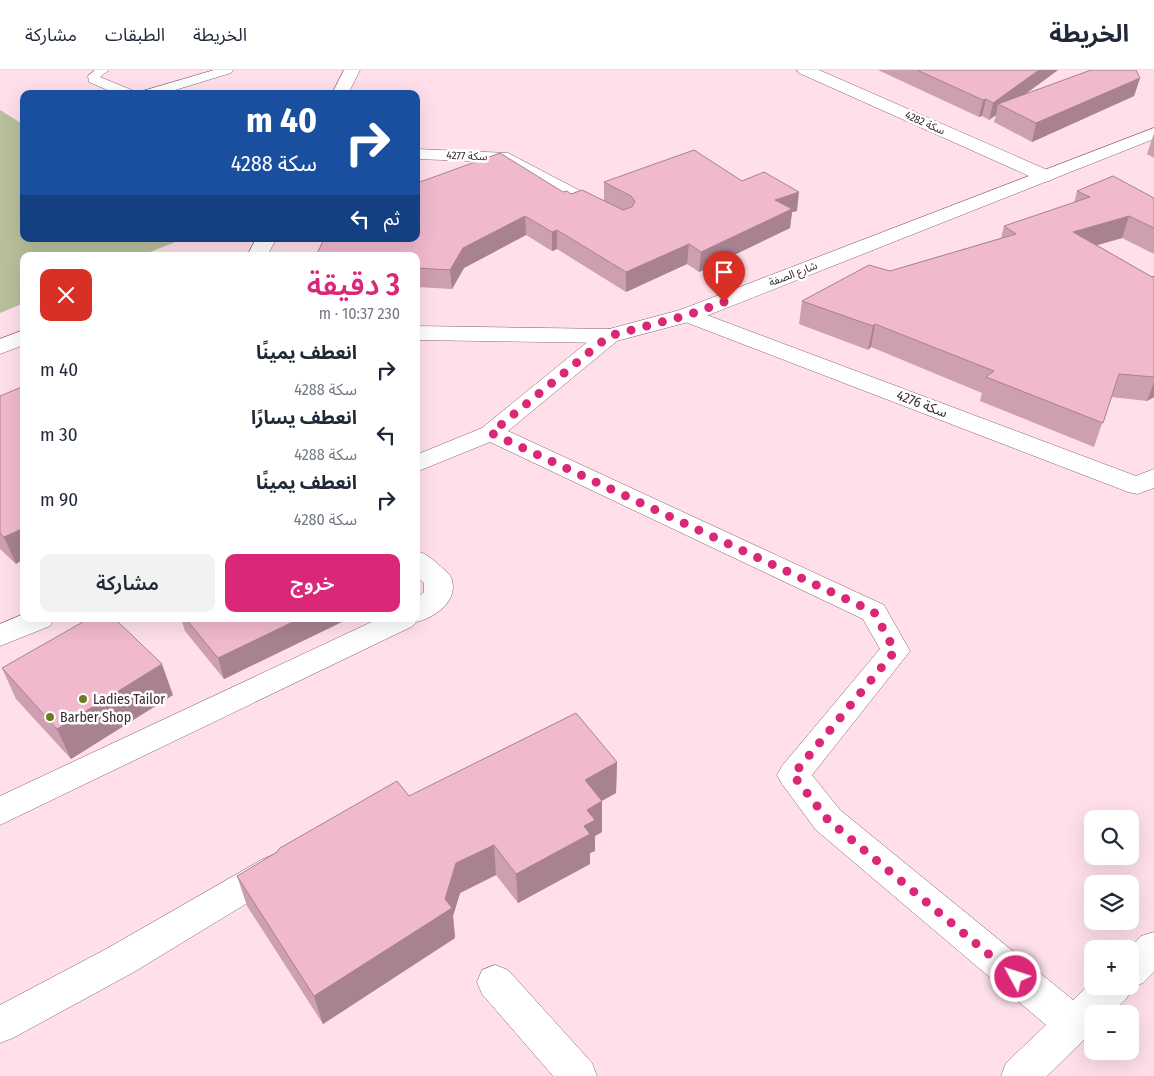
<!DOCTYPE html>
<html lang="ar">
<head>
<meta charset="utf-8">
<style>
  :root { --surface:#fff; --page:#f2f2f3; --text:#1f2937; --muted:#747a83; --line:#e0e1e3; --accent:#db2777 }
  body { margin:0; font-family:"Fira Sans Condensed","Noto Sans Arabic",sans-serif; background:var(--page); color:var(--text); direction:rtl; height:100vh; display:flex; flex-direction:column; font-size:19px; white-space:nowrap }
  * { box-sizing:border-box; margin:0 }
  p { font-size:16px; color:var(--muted) }
  .icon { flex:none; width:28px; height:28px; fill:none; stroke:currentColor; stroke-width:2; stroke-linecap:round; stroke-linejoin:round }
  .map { position:relative; flex:1; overflow:hidden; direction:ltr }
  .panel { position:absolute; left:20px; top:182px; width:400px; height:370px; display:flex; flex-direction:column; background:var(--surface); border-radius:10px; box-shadow:0 5px 20px #0002; direction:rtl }
  .panel>* { flex:none }
  .hud { position:absolute; left:20px; top:20px; width:400px; height:152px; border-radius:10px; box-shadow:0 5px 20px #0002; direction:rtl; background:#1a4fa0; color:#fff; overflow:hidden }
  .controls { position:absolute; left:1084px; top:740px; display:grid; gap:10px }
  .controls a { display:grid; place-items:center; width:55px; height:55px; border-radius:10px; background:var(--surface); box-shadow:0 5px 20px #0002; font-size:25px }
  .pin { position:absolute; display:grid; place-items:center; width:42px; height:42px; color:#fff; margin:-51px -21px; border-radius:50% 50% 50% 0; rotate:-45deg; box-shadow:0 0 5px #0007 }
  .pin .icon { rotate:45deg }
  .me { position:absolute; width:55px; margin:-28px; rotate:310deg; stroke-linejoin:round; filter:drop-shadow(0 0 4px #0008) }
  .turn { display:flex; align-items:center; gap:18px; height:105px; padding:0 20px; font-size:22px }
  .turn .icon { width:65px; height:65px; stroke-width:2.5 }
  .turn b { display:block; font-size:35px; line-height:42px }
  .then { display:flex; align-items:center; height:48px; padding:0 20px; background:#0003; gap:10px; font-size:19px }
  .round { display:grid; place-items:center; flex:none; width:52px; height:52px; border-radius:10px; background:var(--page) }
  .head { display:flex; align-items:center; justify-content:space-between; height:85px; padding:0 20px }
  h1 { font-size:30px; font-weight:600; line-height:38px; color:var(--accent) }
  .cta { display:flex; gap:10px; margin-top:auto; padding:10px 20px }
  .cta a { flex:1; height:58px; border-radius:10px; background:var(--accent); color:#fff; font-size:20px; font-weight:600; line-height:58px; text-align:center }
  .cta a+a { background:var(--page); color:var(--text) }
  ul { padding:0; list-style:none }
  li { display:flex; align-items:center; gap:15px; height:65px; padding:0 20px }
  li div { flex:1 }
  li b { display:block; font-size:19px }
  li em { font-style:normal }
  header { display:flex; align-items:center; gap:30px; box-sizing:border-box; height:70px; padding:0 25px; background:var(--surface); border-bottom:1px solid var(--line) }
  header strong { font-size:24px }
  nav { display:flex; gap:28px; margin-inline-start:auto; font-size:18px }
  .map>svg:first-child { display:block }
  .green { fill:#b8bf9b }
  .lines { fill:none; stroke-linecap:round; stroke-linejoin:round }
  .lane-casing { stroke:#866571; stroke-width:1 }
  .street-casing { stroke:#866571; stroke-width:1 }
  .secondary-casing { stroke:#866571; stroke-width:1 }
  .lane { fill:#fff; fill-rule:evenodd }
  .street { fill:#fff; fill-rule:evenodd }
  .secondary { fill:#fff; fill-rule:evenodd }
  .wall { fill:#ce9fb0 }
  .shaded-wall { fill:#a88290 }
  .building { fill:#f0b9cd; stroke:#a88290 }
  .route { stroke:#db2777; stroke-width:9; stroke-dasharray:0 16.2 }
  .poi-dot { fill:#707a26; stroke:#fff; stroke-width:2 }
  .labels { text-anchor:middle; dominant-baseline:central; stroke-width:5; stroke-linejoin:round; paint-order:stroke }
  .far-street-label { font-size:11px; fill:#3a2b31; stroke:#fff }
  .street-label { font-size:14px; fill:#3a2b31; stroke:#fff }
  .poi-label { font-size:14px; fill:#3a2b31; stroke:#fff; text-anchor:start }
</style>
</head>
<body>
<header>
<strong>الخريطة</strong>
<nav><a>الخريطة</a><a>الطبقات</a><a>مشاركة</a></nav>
</header>
<div class="map">
<svg width="1154" height="1006" viewBox="0 0 1154 1006">
  <rect width="100%" height="100%" fill="#fedfea"/>
  <path class="green" d="M 0,40 L 24,55 L 24,169 L 183,169 L 140,186 L 24,186 L 24,233 L 0,243 Z"/>
  <g class="lines">
    <defs>
      <path id="lane" d="M 95,0 L 109,0 L 100,7 L 134,21 L 135,24 L 117,24 L 89,12 L 88,6 Z
        M 214,0 L 233,0 L 231,3 L 162,24 L 142,24 L 143,21 Z"/>
      <path id="street" d="M 344,0 L 360,0 L 348,24 L 332,24 Z
        M 797,0 L 819,0 L 1052,102 L 1054,106 L 1052,110 L 1045,112 L 1038,110 L 799,3 Z
        M 416,79 L 508,83 L 611,137 L 614,141 L 611,145 L 604,147 L 597,145 L 498,92 L 416,89 Z
        M 256,169 L 276,169 L 267,186 L 247,186 Z
        M 688,238 L 1136,406 L 1154,399 L 1154,418 L 1137,424 L 1128,422 L 680,250 L 677,245 L 680,240 Z
        M 609,259 L 617,261 L 620,266 L 617,271 L 508,361 L 884,535 L 910,581 L 812,705 L 840,740 L 1073,930 L 1092,912 L 1092,916 L 1130,916 L 1130,879 L 1128,879 L 1141,866 L 1154,862 L 1154,902 L 1143,913 L 1132,917 L 1127,928 L 1111,944 L 1092,944 L 1092,962 L 1047,1006 L 1001,1006 L 1006,993 L 1046,955 L 816,760 L 782,714 L 777,705 L 782,696 L 880,579 L 863,549 L 490,372 L 416,402 L 416,385 L 482,358 L 601,261 Z
        M 416,481 C 426,483 431,488 439,495 C 443,499 450,503 452,510 C 458,532 434,548 416,552 L 413,556 L 0,755 L 0,726 L 378,549 L 416,549 L 416,529 L 424,522 L 424,513 L 416,506 Z
        M 24,544 L 24,549 L 54,549 L 50,556 L 0,576 L 0,554 Z
        M 273,785 L 285,790 L 290,800 L 285,810 L 134,902 L 13,968 L 0,973 L 0,935 L 108,878 L 261,790 Z
        M 495,895 L 508,900 L 592,993 L 597,1006 L 553,1006 L 482,924 L 477,912 L 482,900 Z"/>
      <path id="secondary" d="M 1154,58 L 1154,69 L 696,250 L 609,273 L 416,270 L 416,256 L 609,259 L 680,240 Z
        M 24,260 L 24,275 L 0,284 L 0,269 Z"/>
    </defs>
    <use href="#lane" class="lane-casing"/>
    <use href="#street" class="street-casing"/>
    <use href="#secondary" class="secondary-casing"/>
    <use href="#lane" class="lane"/>
    <use href="#street" class="street"/>
    <use href="#secondary" class="secondary"/>
  </g>
  <path class="wall" d="M 878,0 L 1058,0 L 1024,25 L 1140,8 L 1134,26 L 1032,72 L 994,52 L 996,45 L 989,50 L 982,46 L 979,47 Z
    M 1154,63 L 1154,88 L 1147,84 Z
    M 742,111 L 797,141 L 792,142 L 790,158 L 699,202 L 687,194 L 626,222 L 557,179 L 552,181 L 526,165 L 464,198 L 452,219 L 416,217 L 416,186 L 420,112 L 563,122 L 604,130 L 604,112 Z
    M 1077,121 L 1154,128 L 1154,184 L 1122,168 L 1097,175 L 1152,207 L 1154,206 L 1154,327 L 1147,331 L 1111,327 L 1094,377 L 980,331 L 982,323 L 871,277 L 868,280 L 799,254 L 802,231 L 890,201 L 1001,168 L 1004,156 L 1074,133 Z
    M 0,326 L 16,494 L 0,479 Z
    M 181,549 L 348,549 L 224,609 L 185,561 Z
    M 2,598 L 173,625 L 71,689 L 16,629 Z
    M 617,692 L 616,723 L 602,731 L 602,762 L 595,766 L 595,781 L 590,783 L 590,794 L 518,833 L 496,805 L 460,823 L 453,846 L 455,868 L 323,954 L 247,836 L 237,806 L 409,726 Z"/>
  <path class="shaded-wall" d="M 1039,0 L 1058,0 L 1006,38 L 998,34 L 996,45 L 989,50 L 993,33 Z
    M 1140,8 L 1134,26 L 1032,72 L 1036,53 Z
    M 986,29 L 982,46 L 979,47 L 983,30 Z
    M 799,122 L 797,141 L 792,142 L 790,158 L 699,202 L 701,182 L 775,130 Z
    M 525,146 L 526,165 L 464,198 L 452,219 L 450,200 L 463,178 Z
    M 1129,146 L 1122,168 L 1066,184 L 1073,162 Z
    M 557,160 L 557,179 L 552,181 L 552,162 Z
    M 689,174 L 687,194 L 626,222 L 626,202 Z
    M 875,254 L 871,277 L 868,280 L 873,256 Z
    M 1154,312 L 1154,327 L 1147,331 Z
    M 24,458 L 24,489 L 16,494 L 4,467 Z
    M 299,549 L 348,549 L 224,609 L 218,588 Z
    M 162,594 L 173,625 L 71,689 L 57,659 Z
    M 617,692 L 616,723 L 585,740 L 585,710 Z
    M 602,731 L 602,762 L 595,766 L 595,781 L 590,783 L 590,794 L 518,833 L 516,804 L 584,756 L 587,740 Z
    M 494,775 L 496,805 L 460,823 L 453,846 L 455,868 L 323,954 L 314,926 L 445,829 L 456,793 Z"/>
  <path class="building" d="M 917,0 L 1039,0 L 993,33 L 986,29 L 983,30 Z
    M 1091,0 L 1136,0 L 1140,8 L 1036,53 L 998,34 Z
    M 694,80 L 742,111 L 764,102 L 799,122 L 775,130 L 792,139 L 701,182 L 689,174 L 626,202 L 557,160 L 552,162 L 525,146 L 463,178 L 450,200 L 416,198 L 416,186 L 316,186 L 324,169 L 416,169 L 416,109 L 420,112 L 500,83 L 563,122 L 567,121 L 571,124 L 582,120 L 623,140 L 632,137 L 635,131 L 631,126 L 604,112 Z
    M 1113,106 L 1154,128 L 1154,158 L 1129,146 L 1073,162 L 1152,207 L 1154,206 L 1154,307 L 1119,304 L 1103,353 L 986,307 L 994,301 L 875,254 L 873,256 L 802,231 L 869,195 L 890,201 L 1016,164 L 1004,156 L 1090,127 L 1077,121 Z
    M 24,316 L 24,458 L 4,467 L 0,463 L 0,326 Z
    M 88,549 L 115,549 L 162,594 L 57,659 L 2,598 Z
    M 186,549 L 299,549 L 218,588 Z
    M 576,643 L 617,692 L 585,710 L 602,731 L 587,740 L 595,750 L 584,756 L 590,764 L 516,804 L 494,775 L 456,793 L 445,829 L 452,838 L 314,926 L 237,806 L 277,782 L 280,778 L 397,711 L 409,726 Z"/>
  <g class="lines">
    <path class="route" d="M 724,232 L 688,245 L 609,266 L 491,363 L 874,542 L 895,581 L 793,705 L 828,750 L 1016,907"/>
  </g>
  <g class="poi-dot">
    <circle cx="83" cy="629" r="5"/>
    <circle cx="50" cy="647" r="5"/>
  </g>
  <g class="labels">
    <g class="far-street-label">
      <text transform="translate(925 53) rotate(24)">سكة 4282</text>
      <text transform="translate(467 86) rotate(2)">سكة 4277</text>
      <text transform="translate(793 204) rotate(-21)">شارع الصفة</text>
    </g>
    <g class="street-label">
      <text transform="translate(922 334) rotate(21)">سكة 4276</text>
    </g>
    <g class="poi-label">
      <text x="93" y="629">Ladies Tailor</text>
      <text x="60" y="647">Barber Shop</text>
    </g>
  </g>
</svg>
<div class="controls">
<a><svg class="icon" aria-label="search" viewBox="0 0 24 24"><circle cx="10" cy="10" r="6"/><path d="M15 15l6 6"/></svg></a>
<a><svg class="icon" aria-label="layers" viewBox="0 0 24 24"><path d="M12 4l9 5-9 5-9-5zM3 14l9 5 9-5"/></svg></a>
<a>+</a>
<a>−</a>
</div>
<div class="pin" style="left:724px;top:232px;background:#d93025"><svg class="icon" aria-label="arrive" viewBox="0 0 24 24"><path d="M6 21V4h12l-3 4 3 4H6"/></svg></div>
<svg class="me" style="left:1016px;top:907px" viewBox="-20 -20 40 40"><circle r="17" fill="#db2777" stroke="#fff" stroke-width="3"/><path d="M0-11L8 9 0 5-8 9z" fill="#fff"/></svg>
<div class="hud">
<div class="turn"><svg class="icon" aria-label="right" viewBox="0 0 24 24"><path d="M7 20v-9h11M14 6l5 5-5 5"/></svg><div><b>40 m</b>سكة 4288</div></div>
<div class="then">ثم<svg class="icon" aria-label="left" viewBox="0 0 24 24"><path d="M17 20v-9H6M10 6l-5 5 5 5"/></svg></div>
</div>
<section class="panel">
<div class="head"><div><h1>3 دقيقة</h1><p>230 m · 10:37</p></div><a class="round" style="background:#d93025;color:#fff"><svg class="icon" aria-label="close" viewBox="0 0 24 24"><path d="M6 6l12 12M18 6L6 18"/></svg></a></div>
<ul>
<li><svg class="icon" aria-label="right" viewBox="0 0 24 24"><path d="M7 20v-9h11M14 6l5 5-5 5"/></svg><div><b>انعطف يمينًا</b><p>سكة 4288</p></div><em>40 m</em></li>
<li><svg class="icon" aria-label="left" viewBox="0 0 24 24"><path d="M17 20v-9H6M10 6l-5 5 5 5"/></svg><div><b>انعطف يسارًا</b><p>سكة 4288</p></div><em>30 m</em></li>
<li><svg class="icon" aria-label="right" viewBox="0 0 24 24"><path d="M7 20v-9h11M14 6l5 5-5 5"/></svg><div><b>انعطف يمينًا</b><p>سكة 4280</p></div><em>90 m</em></li>
</ul>
<div class="cta"><a>خروج</a><a>مشاركة</a></div>
</section>
</div>
</body>
</html>
